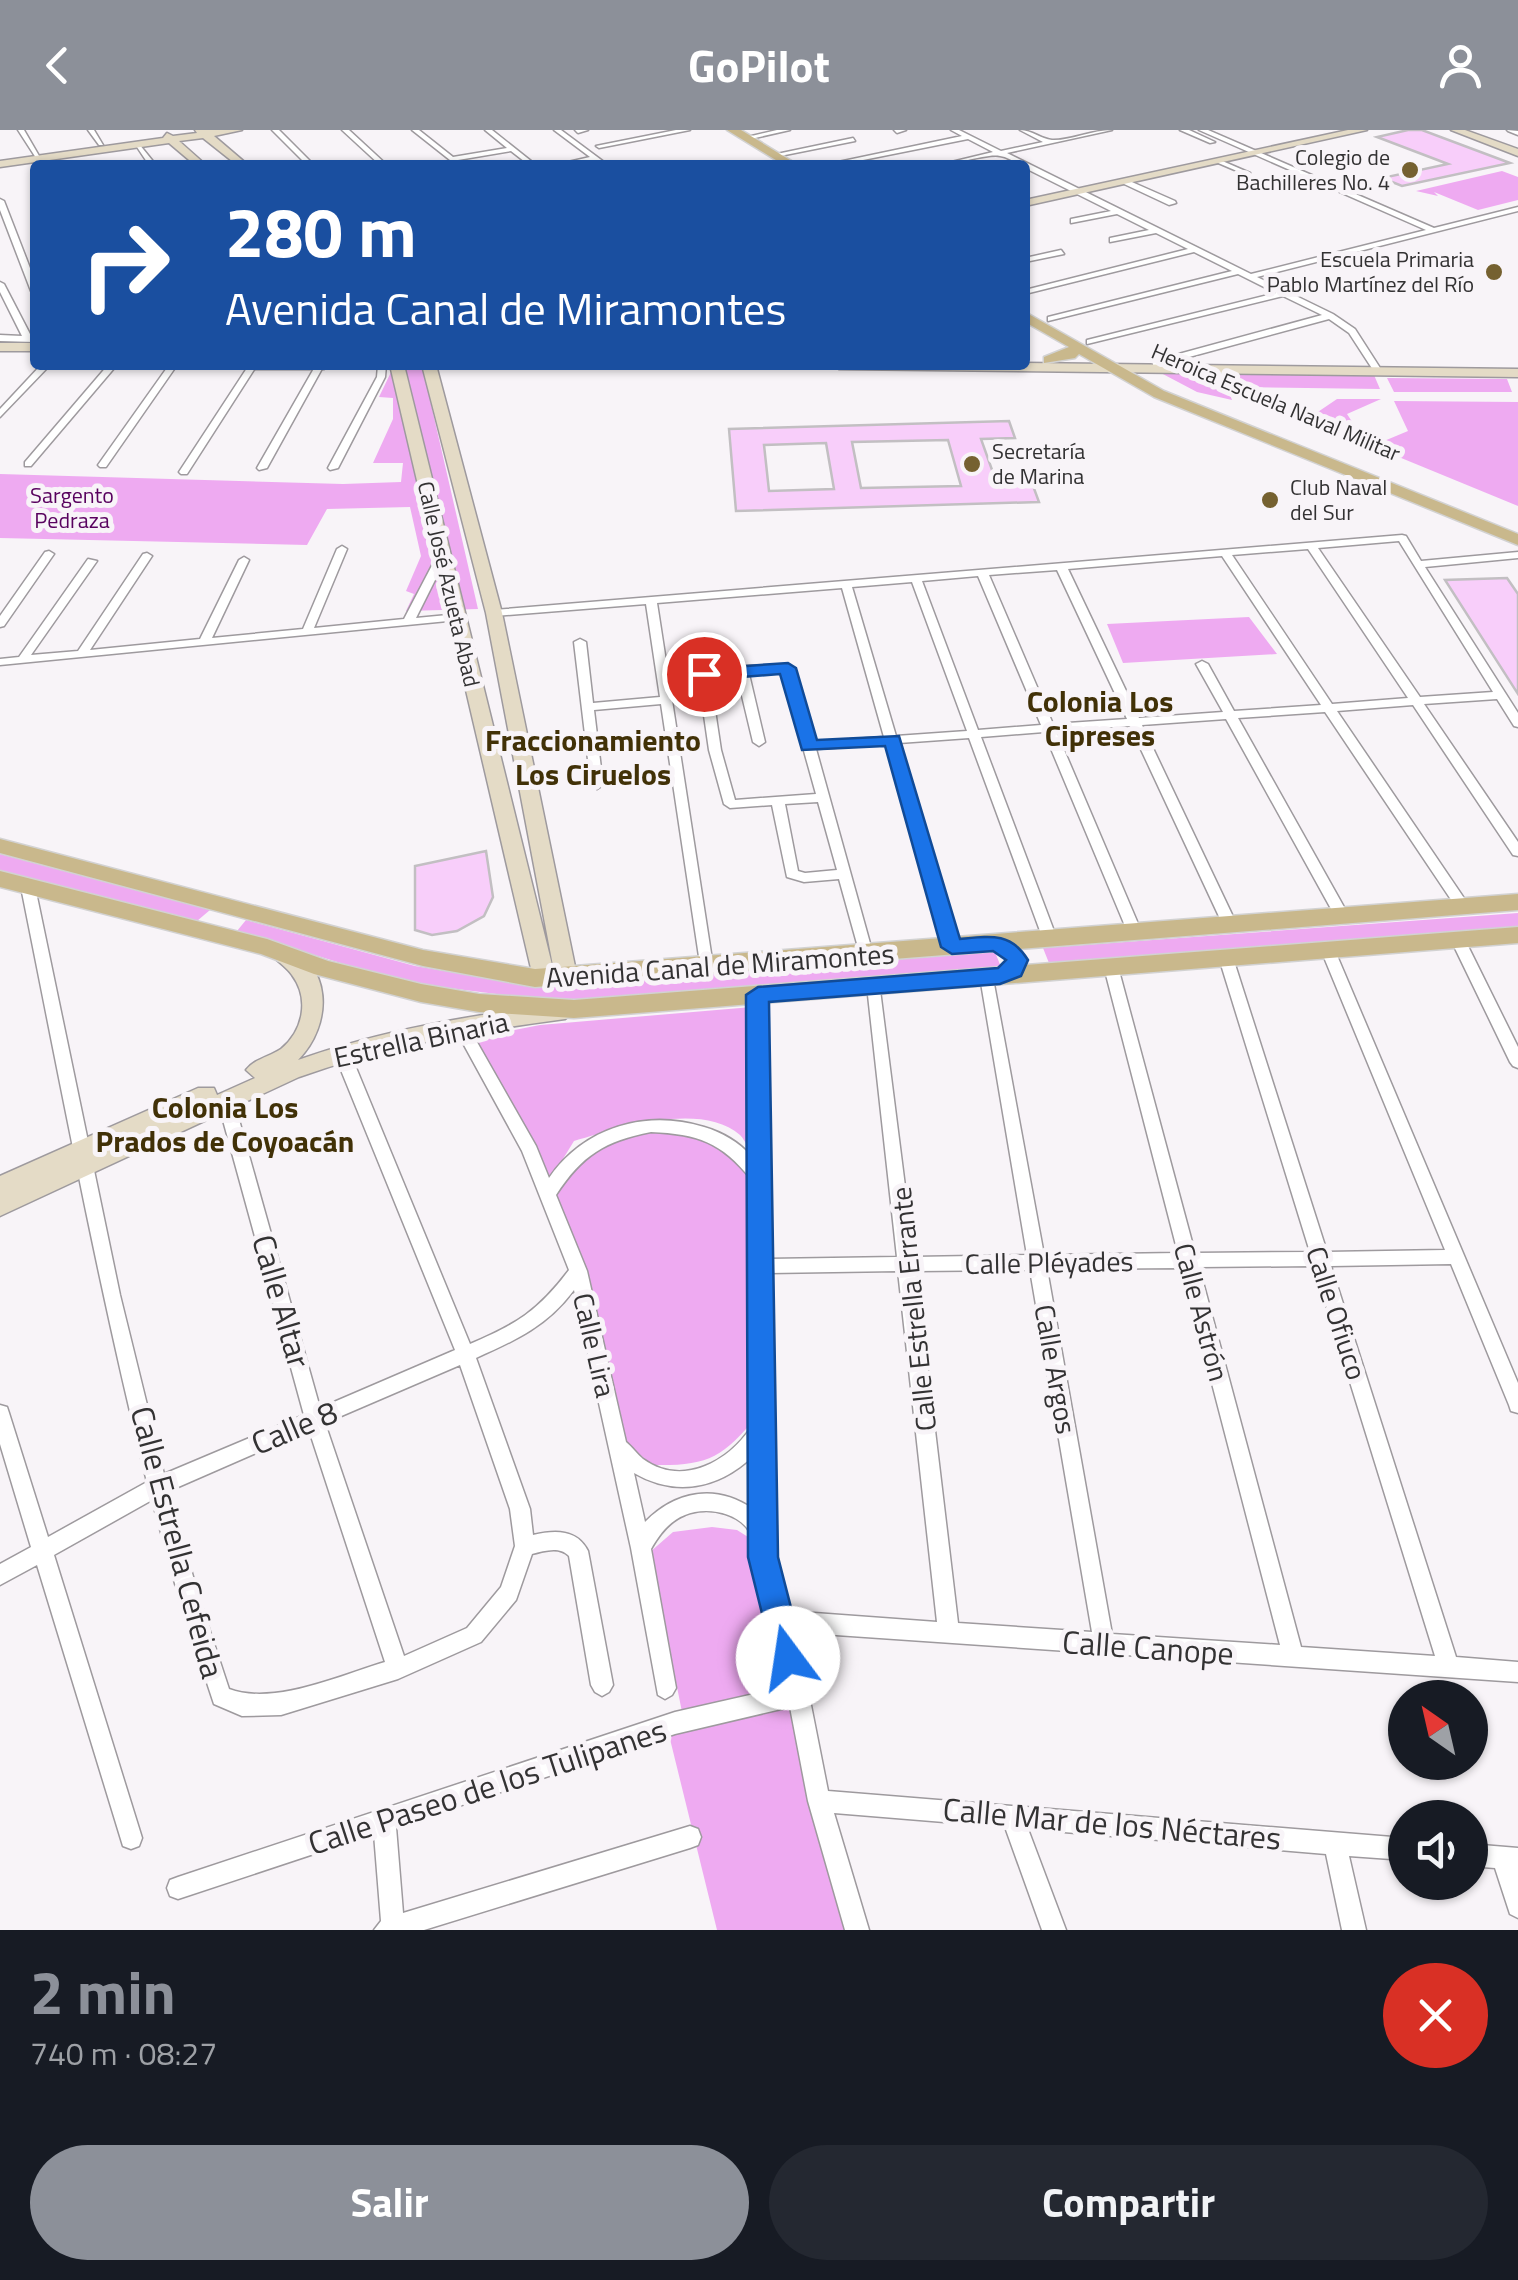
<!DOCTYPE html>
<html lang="es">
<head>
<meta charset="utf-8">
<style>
  :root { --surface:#171b24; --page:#242831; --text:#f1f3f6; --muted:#9ea1a6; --accent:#8c9099 }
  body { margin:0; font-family:"Titillium Web",sans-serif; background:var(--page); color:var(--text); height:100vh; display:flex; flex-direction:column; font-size:38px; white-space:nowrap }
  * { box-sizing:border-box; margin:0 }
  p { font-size:32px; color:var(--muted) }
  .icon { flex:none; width:55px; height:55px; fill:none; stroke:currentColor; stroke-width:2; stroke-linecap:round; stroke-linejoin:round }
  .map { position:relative; height:1800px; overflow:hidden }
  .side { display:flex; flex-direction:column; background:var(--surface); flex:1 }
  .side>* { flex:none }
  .hud { position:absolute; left:30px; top:30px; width:1000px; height:210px; border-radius:10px; box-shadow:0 2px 8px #0004; background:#1a4fa0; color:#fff; overflow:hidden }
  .needle { width:65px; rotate:326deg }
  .fabs { position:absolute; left:1388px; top:1550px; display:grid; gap:20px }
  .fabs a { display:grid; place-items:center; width:100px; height:100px; border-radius:50%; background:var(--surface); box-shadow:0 2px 8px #0004; font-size:50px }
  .pin { position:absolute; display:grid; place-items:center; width:85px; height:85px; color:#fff; margin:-42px; border:5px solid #fff; border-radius:50%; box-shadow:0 2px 10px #0007 }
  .me { position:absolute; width:110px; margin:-55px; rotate:346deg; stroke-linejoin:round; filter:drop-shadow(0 0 8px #0008) }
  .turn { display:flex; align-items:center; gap:35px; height:210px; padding:0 30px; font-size:45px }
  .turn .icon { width:130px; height:130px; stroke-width:2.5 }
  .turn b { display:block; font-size:70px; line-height:85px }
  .round { display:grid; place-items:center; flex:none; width:105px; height:105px; border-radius:52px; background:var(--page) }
  .headline { display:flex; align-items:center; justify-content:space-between; height:170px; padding:0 30px }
  h1 { font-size:60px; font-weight:700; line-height:75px; color:var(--accent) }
  .action { display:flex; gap:20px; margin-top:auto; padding:20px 30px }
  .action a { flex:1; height:115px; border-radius:60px; background:var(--accent); color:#fff; font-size:40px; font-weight:700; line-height:115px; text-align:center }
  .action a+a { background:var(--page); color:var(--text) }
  header { display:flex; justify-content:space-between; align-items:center; height:130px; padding:0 30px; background:var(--accent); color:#fff; font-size:45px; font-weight:700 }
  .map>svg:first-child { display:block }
  .green { fill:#eeaaf1 }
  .building { fill:#f8cefa; stroke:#c2bfc2; stroke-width:2.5; fill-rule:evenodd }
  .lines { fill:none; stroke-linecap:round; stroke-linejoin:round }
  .street-casing { stroke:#9e9a9e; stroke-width:3 }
  .secondary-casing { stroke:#9e9a9e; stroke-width:3 }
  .primary-casing { stroke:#d2d2d2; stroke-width:3 }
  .street { fill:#fff; fill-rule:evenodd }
  .secondary { fill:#e4dbc6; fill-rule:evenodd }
  .primary { fill:#c9b88c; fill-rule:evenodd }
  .route { fill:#1a73e8; stroke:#114b97; stroke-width:2.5 }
  .poi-dot { fill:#756130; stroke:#f8f4f8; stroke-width:4 }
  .labels { text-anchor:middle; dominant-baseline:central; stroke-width:10; stroke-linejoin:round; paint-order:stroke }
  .far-poi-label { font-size:22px; fill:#333233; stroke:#f8f4f8; text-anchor:end }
  .far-street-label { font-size:22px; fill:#333233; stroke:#f8f4f8 }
  .far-park-label { font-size:22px; fill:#58025e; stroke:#f8f4f8 }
  .street-label { font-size:28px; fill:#333233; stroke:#f8f4f8 }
  .neighbourhood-label { font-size:30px; font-weight:bold; fill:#413107; stroke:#f8f4f8 }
  .near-street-label { font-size:32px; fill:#333233; stroke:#f8f4f8 }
</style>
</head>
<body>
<header><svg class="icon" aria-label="back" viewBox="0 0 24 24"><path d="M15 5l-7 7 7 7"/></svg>GoPilot<svg class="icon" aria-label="person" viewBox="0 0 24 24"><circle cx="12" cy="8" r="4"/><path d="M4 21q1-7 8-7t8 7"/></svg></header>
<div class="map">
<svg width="1518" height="1800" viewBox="0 0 1518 1800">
  <rect width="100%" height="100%" fill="#f8f4f8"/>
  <path class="green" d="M 1502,41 L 1518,47 L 1518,70 L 1478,80 L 1434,62 L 1438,66 L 1416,61 Z
    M 387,235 L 422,235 L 478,479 L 406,481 L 414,464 L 406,461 L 421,426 L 410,377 L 327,379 L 307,415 L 0,408 L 0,344 L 343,354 L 401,352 L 403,333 L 373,333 L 393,289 L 393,268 L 379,267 L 392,240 Z
    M 1159,242 L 1374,245 L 1380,259 L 1238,257 L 1229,262 L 1232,270 L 1197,262 Z
    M 1387,248 L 1507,249 L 1512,262 L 1394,262 Z
    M 1337,269 L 1381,269 L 1347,284 L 1362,307 L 1356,310 L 1306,290 Z
    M 1394,271 L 1518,272 L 1518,376 L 1372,316 L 1408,301 Z
    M 1249,487 L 1277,524 L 1123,533 L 1107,494 Z
    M 0,724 L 210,780 L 197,791 L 0,740 Z
    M 1518,783 L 1518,797 L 1049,833 L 1043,818 Z
    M 246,790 L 415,836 L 541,857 L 995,822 L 1001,837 L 566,873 L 402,852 L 237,801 Z
    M 752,877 L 756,1032 C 751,1024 746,1011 740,1005 C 701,971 618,998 574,1011 L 550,1050 L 469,909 L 540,895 Z
    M 698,996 L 733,1014 L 756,1052 L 757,1286 C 722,1329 707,1336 652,1335 L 625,1312 L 555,1070 C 568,1006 645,1002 698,996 Z
    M 712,1397 L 737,1400 L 756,1412 L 789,1559 L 682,1582 L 650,1422 L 673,1402 Z
    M 793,1576 L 846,1800 L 717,1800 L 669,1605 Z"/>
  <path class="building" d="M 1408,0 L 1422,0 L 1510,33 L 1402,56 L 1382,48 L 1448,34 L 1377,7 Z
    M 1009,291 L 1015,308 L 981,309 L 997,354 L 1032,353 L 1039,372 L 736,381 L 729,299 ZM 948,310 L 961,356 L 861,358 L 852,312 ZM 826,313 L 834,359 L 769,361 L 764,315 Z
    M 1507,448 L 1518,464 L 1518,564 L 1445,450 Z
    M 486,721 L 493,767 L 484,786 L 457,801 L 432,805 L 415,800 L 415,736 Z"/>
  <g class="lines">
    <defs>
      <path id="street" d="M 18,0 L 24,0 L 42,31 L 38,31 Z
        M 88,0 L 94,0 L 103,15 L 99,15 Z
        M 272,0 L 279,0 L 314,35 L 307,35 Z
        M 342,0 L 349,0 L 387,35 L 380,35 Z
        M 412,0 L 419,0 L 453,27 L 507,18 L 485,0 L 492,0 L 536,35 L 529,35 L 511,21 L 458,30 L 459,34 L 455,34 Z
        M 554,0 L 561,0 L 608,35 L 601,35 L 594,30 L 555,35 L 590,27 Z
        M 575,0 L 588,0 L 578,3 Z
        M 676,0 L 690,0 L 599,18 L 596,16 Z
        M 777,0 L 790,0 L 746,10 L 743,8 Z
        M 894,0 L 906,0 L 897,3 Z
        M 951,0 L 959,0 L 1001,21 L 1043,12 L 1020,0 C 1032,0 1041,9 1052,10 C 1069,11 1092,0 1112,0 L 1007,23 L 1251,144 L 1426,100 L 1199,0 L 1208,0 L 1434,98 L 1518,77 L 1518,81 L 1257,147 L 1333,184 L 1355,199 L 1382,241 L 1381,243 L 1375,243 L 1349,203 L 1329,189 L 1156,236 L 1153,235 L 1153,231 L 1322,185 L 1283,166 L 1087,214 L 1087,210 L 1276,163 L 1238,144 L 1048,191 L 1048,187 L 1232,141 L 1194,122 L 1025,164 L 1025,160 L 1188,119 L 1156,103 L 1110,112 L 1110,108 L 1149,100 L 1117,84 L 1071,93 L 1071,89 L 1111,81 L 1025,38 L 1025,35 C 1016,34 1009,27 1000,26 C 987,23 956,35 939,35 L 993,22 L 968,9 L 838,35 L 824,35 L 962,6 Z
        M 1180,0 L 1189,0 L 1215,12 L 1210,13 Z
        M 1507,0 L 1518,1 L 1518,5 L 1508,1 Z
        M 853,8 L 855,11 L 775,27 L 772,25 Z
        M 135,14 L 139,14 L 156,35 L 149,35 Z
        M 1216,30 L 1220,30 L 1250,43 L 1244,44 L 1216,32 Z
        M 1125,49 L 1175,71 L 1176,73 L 1169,75 L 1122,53 Z
        M 0,69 L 4,71 L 35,151 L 35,163 L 31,161 L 0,80 Z
        M 1061,120 L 1064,124 L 1025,132 L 1025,128 Z
        M 0,152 L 4,154 L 31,206 L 35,206 L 35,212 L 0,211 L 0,205 L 22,206 L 0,162 Z
        M 41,235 L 50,235 L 0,287 L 0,279 Z
        M 108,235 L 116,236 L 31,336 L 25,336 L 25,332 Z
        M 169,235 L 177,235 L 106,337 L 100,337 L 98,335 Z
        M 249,235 L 257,235 L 187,344 L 181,344 L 179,342 Z
        M 316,235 L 324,235 L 267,338 L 259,340 L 257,338 Z
        M 378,235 L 386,235 L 385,247 L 338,338 L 330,340 L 328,338 L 377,247 Z
        M 1402,405 L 1406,406 L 1421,431 L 1518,422 L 1518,428 L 1425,437 L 1518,583 L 1518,597 L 1514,596 L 1497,569 L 1424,574 L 1518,712 L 1518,726 L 1513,725 L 1413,575 L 1337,581 L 1468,774 L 1470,777 L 1463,782 L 1458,780 L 1325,582 L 1238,588 L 1349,786 L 1342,791 L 1335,786 L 1226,589 L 1142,595 L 1237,795 L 1230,800 L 1223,795 L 1130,596 L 1056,601 L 1142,803 L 1135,808 L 1128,803 L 1044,602 L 981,607 L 1057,809 L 1050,814 L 1043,809 L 969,608 L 899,613 L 959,817 L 952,822 L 945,817 L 887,614 L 816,619 L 873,824 L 866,829 L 861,828 L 839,749 L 804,752 L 787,747 L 772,675 L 730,678 L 724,674 L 709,620 L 698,544 C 714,536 771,534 791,536 L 814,612 L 884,607 L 842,458 L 657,473 L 713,836 L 706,841 L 701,840 L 661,574 L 594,580 L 603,655 L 597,659 L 591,655 L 574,512 L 580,509 L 586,512 L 593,573 L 660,567 L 646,474 L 494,486 L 488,483 L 494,480 ZM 1399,411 L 1493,562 L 1420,567 L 1318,418 ZM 1308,419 L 1408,568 L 1332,574 L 1232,425 ZM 1222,426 L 1321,575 L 1234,581 L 1208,534 L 1202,531 L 1196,534 L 1223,582 L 1139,588 L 1068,439 ZM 1057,440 L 1127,589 L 1053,594 L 989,445 ZM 978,446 L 1041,595 L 978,600 L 922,451 ZM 912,452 L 967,601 L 896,606 L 852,457 ZM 782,542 L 816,664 L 735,670 L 721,620 L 710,547 L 737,545 L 753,612 L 759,616 L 765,612 L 749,544 ZM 818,672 L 837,740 L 805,743 L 798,741 L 785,674 Z
        M 342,416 L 347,419 L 314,498 L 404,489 L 438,424 L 443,421 L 448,424 L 416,488 L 458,484 L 464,487 L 458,490 L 0,535 L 0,529 L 19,527 L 88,429 L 97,431 L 31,525 L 78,521 L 143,424 L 147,423 L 152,426 L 90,520 L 200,509 L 239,430 L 244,427 L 249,430 L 212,508 L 303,499 L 337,419 Z
        M 49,421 L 54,424 L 4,496 L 0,497 L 0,486 L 45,422 Z
        M 28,752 L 35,757 L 120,1165 L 164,1344 L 304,1285 L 218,972 L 220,968 L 232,968 L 234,972 L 320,1278 L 455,1220 L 334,923 L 337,919 L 347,919 L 350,923 L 470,1214 C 517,1194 538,1181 569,1140 L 522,1021 L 453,895 L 460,890 L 465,891 L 536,1016 L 549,1048 C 584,997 646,979 704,997 C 721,1002 739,1012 751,1026 L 750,865 L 752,861 L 762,861 L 764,865 L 767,1046 L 769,1050 L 767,1054 L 768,1129 L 897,1127 L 867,856 L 869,852 L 879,852 L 914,1127 L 1027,1125 L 980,847 L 982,843 L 992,843 L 1044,1125 L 1178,1123 L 1104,837 L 1111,832 L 1118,837 L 1195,1123 L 1310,1122 L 1219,828 L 1226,823 L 1233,828 L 1327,1122 L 1445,1120 L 1321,820 L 1323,816 L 1333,816 L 1518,1253 L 1518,1283 L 1511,1281 L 1509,1275 L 1451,1134 L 1331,1136 L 1456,1527 L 1518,1532 L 1518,1552 L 792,1502 L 809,1565 L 828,1661 L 1405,1708 L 1405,1730 L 1349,1726 L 1366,1800 L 1342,1800 L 1326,1724 L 1028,1699 L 1066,1800 L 1042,1800 L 1005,1697 L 834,1683 L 869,1800 L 845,1800 L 808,1671 L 790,1577 L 675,1604 L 396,1697 L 403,1783 L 690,1696 L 698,1699 L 701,1707 L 698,1715 L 690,1718 L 424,1800 L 374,1800 L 381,1791 L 374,1704 L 178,1769 L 170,1766 L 167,1758 L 170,1750 L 178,1747 L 675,1582 L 785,1557 L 753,1427 C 753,1422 754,1416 753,1411 C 747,1383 707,1375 685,1385 C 669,1391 659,1405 651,1419 L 676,1558 L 672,1565 L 665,1569 L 658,1565 L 631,1418 L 574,1160 C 546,1197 516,1210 476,1228 L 530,1379 L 533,1405 C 555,1400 577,1399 588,1421 L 613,1555 L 609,1562 L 602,1566 L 595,1562 L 591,1555 L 569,1426 C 559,1416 545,1421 532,1424 L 516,1470 L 481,1512 L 398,1549 L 281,1585 L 242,1586 L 214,1574 L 179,1468 L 152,1370 L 54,1425 L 142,1708 L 139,1716 L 131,1719 L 123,1716 L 37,1435 L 0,1455 L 0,1434 L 31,1417 L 0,1314 L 0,1275 L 7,1277 L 9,1283 L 48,1407 L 147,1352 C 98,1155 61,956 21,757 ZM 651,1002 C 698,1004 721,1012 751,1049 L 752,1296 C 729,1331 683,1358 643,1329 C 637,1324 632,1317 626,1312 L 587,1141 L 556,1065 C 582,1025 605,1011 651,1002 ZM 1314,1136 L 1435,1526 L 1301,1517 L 1199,1137 ZM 1182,1138 L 1280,1515 L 1112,1504 L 1047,1139 ZM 1030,1140 L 1092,1502 L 958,1493 L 916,1141 ZM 898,1141 L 937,1492 L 787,1481 L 773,1427 L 769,1143 ZM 460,1235 L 510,1379 L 515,1416 L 501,1457 L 467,1498 L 404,1526 L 325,1293 ZM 309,1300 L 385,1532 C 341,1545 274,1576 229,1559 L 199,1468 L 169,1361 ZM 752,1327 L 753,1379 C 716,1353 675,1361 645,1392 L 634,1343 C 675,1367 718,1359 752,1327 Z
        M 1458,805 L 1465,810 L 1518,917 L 1518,938 L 1513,936 L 1510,932 L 1451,810 Z
        M 1470,1714 L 1518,1718 L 1518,1788 L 1510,1784 L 1495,1738 L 1470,1736 Z"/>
      <path id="secondary" d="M 195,0 L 242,0 L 214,6 L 248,35 L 237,35 L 203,8 L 179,11 L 206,35 L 195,35 L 169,13 L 0,37 L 0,31 L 163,8 L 167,3 L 173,6 L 197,3 Z
        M 1348,0 L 1367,0 L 1025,76 L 1025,70 Z
        M 1451,0 L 1465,0 L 1518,19 L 1518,26 Z
        M 0,213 L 35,213 L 35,221 L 0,221 Z
        M 1025,233 L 1518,239 L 1518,247 L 839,239 L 832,235 Z
        M 239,235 L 331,235 L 324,239 L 246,239 Z
        M 390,235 L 404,235 L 555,847 L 544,855 L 533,847 Z
        M 422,235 L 436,235 L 502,483 L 577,846 L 566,854 L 555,846 L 486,483 Z
        M 280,815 C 334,831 333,895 298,930 C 385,899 474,885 565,873 L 576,881 L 565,889 C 474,901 386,916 299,947 L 0,1086 L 0,1046 L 198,958 L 214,958 L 217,965 L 255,948 L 246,940 C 254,929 269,927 281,919 C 303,901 310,869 292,845 C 286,836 276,831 269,822 Z"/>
      <path id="primary" d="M 727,0 L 741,0 L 798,35 L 784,35 Z
        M 1025,182 L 1164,261 L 1518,404 L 1518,415 L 1154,267 L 1079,224 L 1075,228 L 1044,233 L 1044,227 L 1069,217 L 1025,192 Z
        M 0,709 L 423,820 L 535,839 L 1518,764 L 1518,780 L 535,857 L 423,836 L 0,723 Z
        M 0,741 L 267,809 L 328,831 L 421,854 L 479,864 L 574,870 L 1518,797 L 1518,813 L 574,888 L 479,882 L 421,872 L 314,844 L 261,824 L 0,757 Z"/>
    </defs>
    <use href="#street" class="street-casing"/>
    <use href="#secondary" class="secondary-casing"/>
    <use href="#primary" class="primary-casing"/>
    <use href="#street" class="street"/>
    <use href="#secondary" class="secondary"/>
    <use href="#primary" class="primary"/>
  </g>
  <path class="route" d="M 788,533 L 796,538 L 817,610 L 899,606 L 960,809 C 990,806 1011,802 1028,830 L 1021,846 L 1000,854 L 769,872 L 778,1427 L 804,1528 L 800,1539 L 788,1544 L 777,1539 L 773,1528 L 748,1427 L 746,865 L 758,857 L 998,838 L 1006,830 L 993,821 L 952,824 L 941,817 L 885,616 L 802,620 L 780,544 L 704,550 L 695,544 L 704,539 Z"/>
  <g class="poi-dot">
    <circle cx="1410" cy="40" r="10"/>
    <circle cx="1494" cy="142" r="10"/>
    <circle cx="972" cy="334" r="10"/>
    <circle cx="1270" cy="370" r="10"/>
  </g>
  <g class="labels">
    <g class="far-poi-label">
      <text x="1390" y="27">Colegio de<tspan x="1390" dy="25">Bachilleres No. 4</tspan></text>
      <text x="1474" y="129">Escuela Primaria<tspan x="1474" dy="25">Pablo Martínez del Río</tspan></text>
      <text x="992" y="321" text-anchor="start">Secretaría<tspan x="992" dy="25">de Marina</tspan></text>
      <text x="1290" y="357" text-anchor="start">Club Naval<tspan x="1290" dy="25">del Sur</tspan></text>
    </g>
    <g class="far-street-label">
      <text transform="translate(1276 272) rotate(23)">Heroica Escuela Naval Militar</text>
      <text transform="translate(449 454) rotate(77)">Calle José Azueta Abad</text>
    </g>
    <g class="far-park-label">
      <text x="72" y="365">Sargento<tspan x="72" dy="25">Pedraza</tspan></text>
    </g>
    <g class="street-label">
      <text transform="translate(720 835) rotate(-4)">Avenida Canal de Miramontes</text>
      <text transform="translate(421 909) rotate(-12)">Estrella Binaria</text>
      <text transform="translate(1049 1132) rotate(-1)">Calle Pléyades</text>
      <text transform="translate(913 1179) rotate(-96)">Calle Estrella Errante</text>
      <text transform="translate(1202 1182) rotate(75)">Calle Astrón</text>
      <text transform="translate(1337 1183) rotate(72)">Calle Ofiuco</text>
      <text transform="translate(595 1215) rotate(77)">Calle Lira</text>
      <text transform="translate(1056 1239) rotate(80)">Calle Argos</text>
    </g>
    <g class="neighbourhood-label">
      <text x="1100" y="571">Colonia Los<tspan x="1100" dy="34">Cipreses</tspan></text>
      <text x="593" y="610">Fraccionamiento<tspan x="593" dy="34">Los Ciruelos</tspan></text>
      <text x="225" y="977">Colonia Los<tspan x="225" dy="34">Prados de Coyoacán</tspan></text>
    </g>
    <g class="near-street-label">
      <text transform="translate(282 1171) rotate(74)">Calle Altar</text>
      <text transform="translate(294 1297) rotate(-23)">Calle 8</text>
      <text transform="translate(178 1412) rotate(75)">Calle Estrella Cefeida</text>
      <text transform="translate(1148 1517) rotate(4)">Calle Canope</text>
      <text transform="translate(487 1656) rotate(-18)">Calle Paseo de los Tulipanes</text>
      <text transform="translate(1112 1693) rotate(5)">Calle Mar de los Néctares</text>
    </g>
  </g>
</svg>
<div class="fabs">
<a><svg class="needle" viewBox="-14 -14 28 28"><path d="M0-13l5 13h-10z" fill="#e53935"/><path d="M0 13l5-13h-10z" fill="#9ea1a6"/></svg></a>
<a><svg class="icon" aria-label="sound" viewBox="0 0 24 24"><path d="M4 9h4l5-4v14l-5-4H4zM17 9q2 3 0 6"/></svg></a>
</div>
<div class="pin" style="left:704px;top:544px;background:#d93025"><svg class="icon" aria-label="arrive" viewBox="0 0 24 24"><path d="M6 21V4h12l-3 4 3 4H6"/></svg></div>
<svg class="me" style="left:788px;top:1528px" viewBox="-20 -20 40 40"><circle r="19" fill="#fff"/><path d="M0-13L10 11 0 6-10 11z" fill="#1a73e8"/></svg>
<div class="hud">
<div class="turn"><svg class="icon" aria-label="right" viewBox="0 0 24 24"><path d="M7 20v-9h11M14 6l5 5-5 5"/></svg><div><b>280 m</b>Avenida Canal de Miramontes</div></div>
</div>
</div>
<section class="side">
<div class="headline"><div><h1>2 min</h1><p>740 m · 08:27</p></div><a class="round" style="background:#d93025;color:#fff"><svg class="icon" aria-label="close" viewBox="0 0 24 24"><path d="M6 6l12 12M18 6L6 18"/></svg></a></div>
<div class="action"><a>Salir</a><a>Compartir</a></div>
</section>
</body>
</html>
